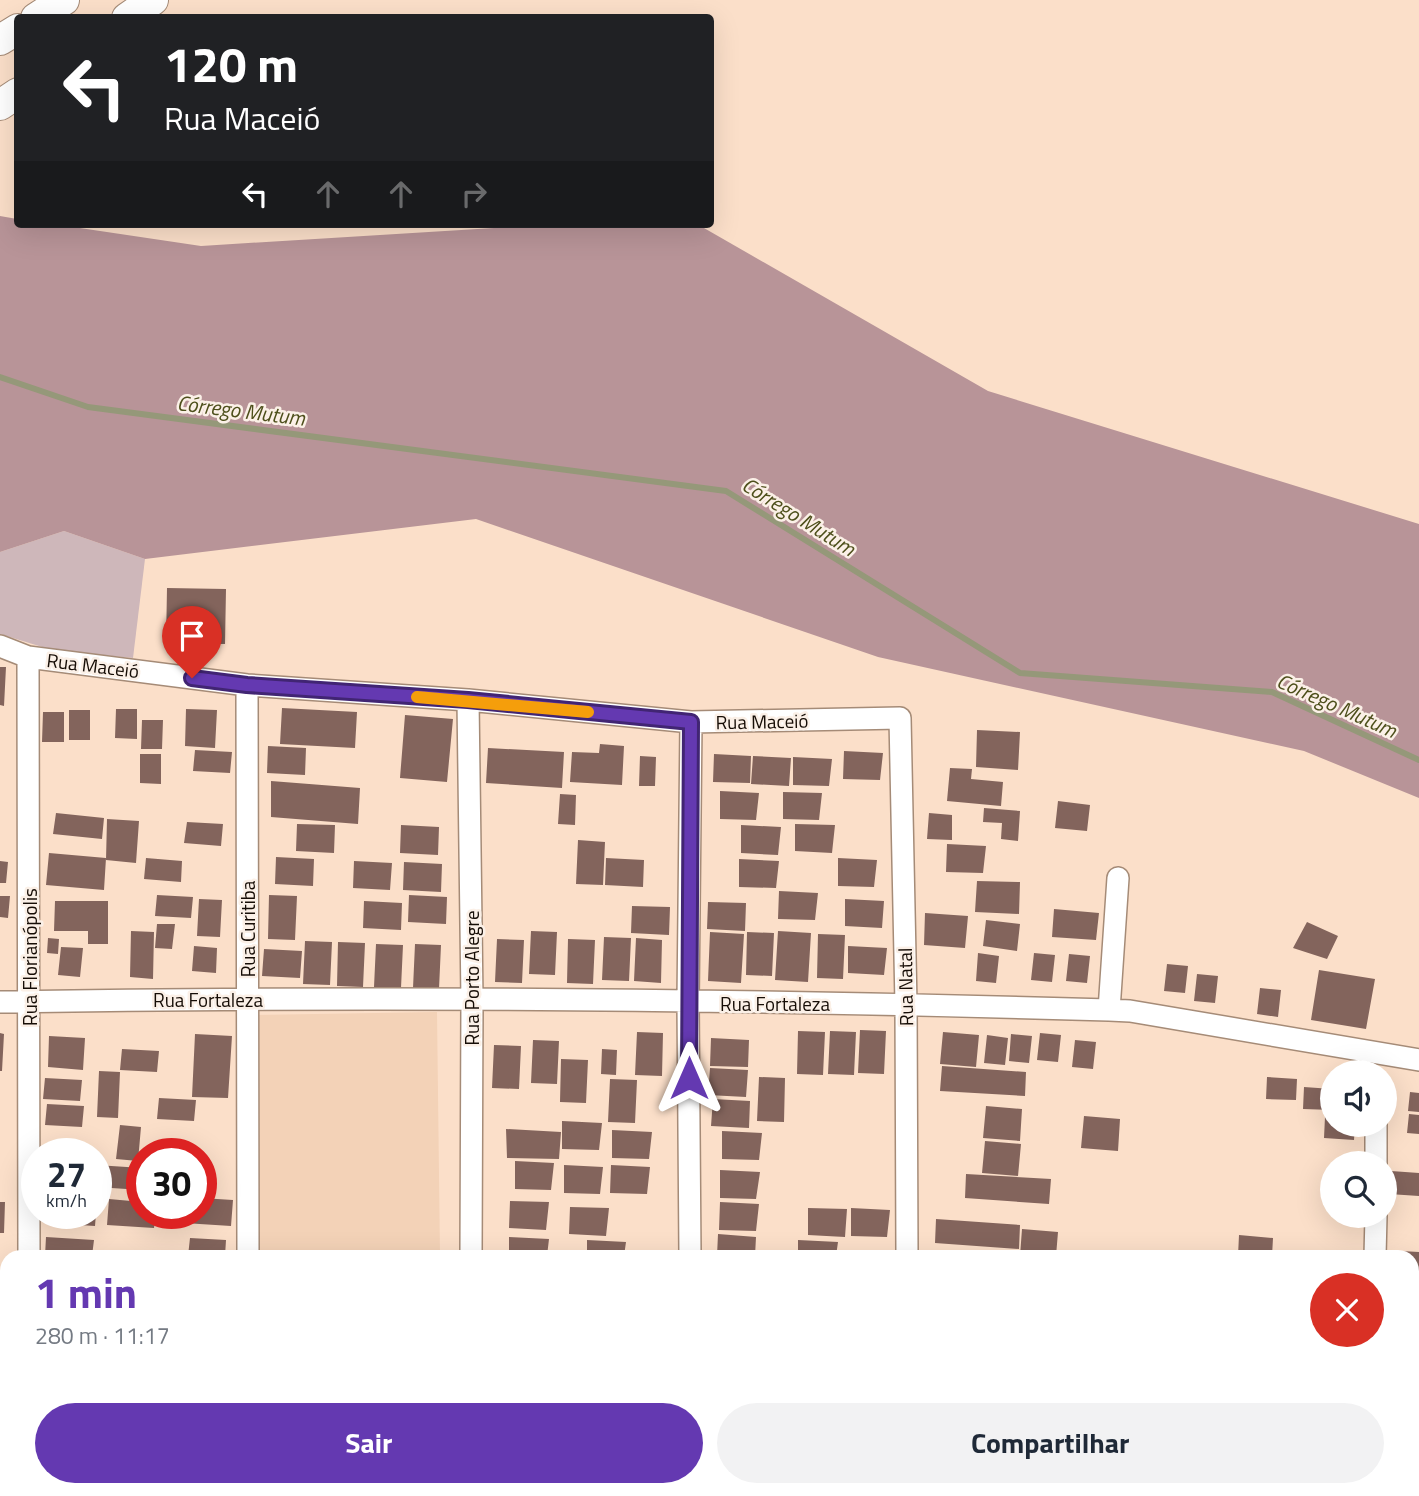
<!DOCTYPE html>
<html lang="pt">
<head>
<meta charset="utf-8">
<style>
  :root { --surface:#fff; --page:#f2f2f3; --text:#1f2937; --muted:#747a83; --accent:#6439b1 }
  body { margin:0; font-family:"Titillium Web",sans-serif; background:var(--page); color:var(--text); height:100vh; display:flex; flex-direction:column; font-size:26px; white-space:nowrap }
  * { box-sizing:border-box; margin:0 }
  p { font-size:23px; color:var(--muted) }
  .icon { flex:none; width:38px; height:38px; fill:none; stroke:currentColor; stroke-width:2; stroke-linecap:round; stroke-linejoin:round }
  .map { position:relative; flex:1; overflow:hidden }
  .sheet { position:absolute; left:0px; top:1250px; width:1419px; height:247px; display:flex; flex-direction:column; background:var(--surface); border-radius:21px 21px 0 0; box-shadow:0 7px 28px #0002 }
  .sheet>* { flex:none }
  .hud { position:absolute; left:14px; top:14px; width:700px; height:214px; border-radius:7px; box-shadow:0 7px 28px #0002; background:#202124; color:#fff; overflow:hidden }
  .controls { position:absolute; left:1320px; top:1060px; display:grid; gap:14px }
  .controls a { display:grid; place-items:center; width:77px; height:77px; border-radius:50%; background:var(--surface); box-shadow:0 7px 28px #0002; font-size:35px }
  .speed { position:absolute; left:21px; top:1138px; display:flex; gap:14px; font-size:35px; font-weight:700; text-align:center }
  .speed>* { display:grid; place-content:center; width:91px; height:91px; border-radius:50%; background:var(--surface); box-shadow:0 7px 28px #0002; line-height:1 }
  .speed small { font-size:18px; font-weight:400 }
  .speed .limit { border:10px solid #d22; background:#fff; color:#111 }
  .pin { position:absolute; display:grid; place-items:center; width:60px; height:60px; color:#fff; margin:-72px -30px; border-radius:50% 50% 50% 0; rotate:-45deg; box-shadow:0 0 7px #0007 }
  .pin .icon { rotate:45deg }
  .me { position:absolute; width:77px; margin:-38px; rotate:0deg; stroke-linejoin:round; filter:drop-shadow(0 0 5px #0008) }
  .turn { display:flex; align-items:center; gap:24px; height:147px; padding:0 35px; font-size:32px }
  .turn .icon { width:91px; height:91px; stroke-width:2.5 }
  .turn b { display:block; font-size:49px; line-height:60px }
  .lanes { display:flex; align-items:center; height:66px; padding:0 35px; background:#0003; justify-content:center; gap:35px; direction:ltr }
  .lanes .off { opacity:.35 }
  .round { display:grid; place-items:center; flex:none; width:74px; height:74px; border-radius:37px; background:var(--page) }
  .overview { display:flex; align-items:center; justify-content:space-between; height:119px; padding:0 35px }
  h1 { font-size:42px; font-weight:700; line-height:52px; color:var(--accent) }
  .primary-button { display:flex; gap:14px; margin-top:auto; padding:14px 35px }
  .primary-button a { flex:1; height:80px; border-radius:42px; background:var(--accent); color:#fff; font-size:28px; font-weight:700; line-height:80px; text-align:center }
  .primary-button a+a { background:var(--page); color:var(--text) }
  .map>svg:first-child { display:block }
  .built { fill:#f3d2b7 }
  .green { fill:#ceb7ba }
  .forest { fill:#b89498 }
  .lines { fill:none; stroke-linecap:round; stroke-linejoin:round }
  .stream { stroke:#959879; stroke-width:6 }
  .building { fill:#83645c }
  .street-casing { stroke:#a58b77; stroke-width:24 }
  .secondary-casing { stroke:#a58b77; stroke-width:32 }
  .street { stroke:#fff; stroke-width:21 }
  .secondary { stroke:#fff; stroke-width:30 }
  .route-casing { stroke:#412573; stroke-width:18 }
  .route { stroke:#6439b1; stroke-width:12 }
  .slow { stroke:#f59e0b; stroke-width:12 }
  .labels { text-anchor:middle; dominant-baseline:central; stroke-width:5; stroke-linejoin:round; paint-order:stroke }
  .street-label { font-size:19px; fill:#160d06; stroke:#fbf0e7 }
  .water-label { font-size:21px; font-style:italic; fill:#4d4f1b; stroke:#fbf0e7 }
</style>
</head>
<body>
<div class="map">
<svg width="1419" height="1496" viewBox="0 0 1419 1496">
  <rect width="100%" height="100%" fill="#fbdfc9"/>
  <path class="built" d="M 437,1012 L 440,1256 L 255,1256 L 253,1015 Z"/>
  <path class="green" d="M 64,531 L 145,559 L 133,658 L 52,650 L 0,634 L 0,552 Z"/>
  <path class="forest" d="M 0,216 L 17,219 L 18,224 L 53,224 L 201,246 L 559,224 L 697,224 L 988,391 L 1419,524 L 1419,798 L 1304,751 L 878,657 L 476,519 L 145,559 L 64,531 L 0,552 Z"/>
  <g class="lines">
    <path class="stream" d="M 0,377 L 88,407 L 726,491 L 1020,673 L 1272,692 L 1419,760"/>
  </g>
  <path class="building" d="M 167,588 L 226,589 L 225,644 L 166,643 Z
    M 0,667 L 6,667 L 4,706 L 0,705 Z
    M 282,708 L 357,712 L 355,748 L 280,744 Z
    M 116,709 L 137,709 L 137,739 L 115,738 Z
    M 186,709 L 217,710 L 215,748 L 185,746 Z
    M 69,710 L 90,710 L 90,740 L 69,740 Z
    M 43,712 L 64,712 L 64,742 L 42,742 Z
    M 405,715 L 453,719 L 447,782 L 400,778 Z
    M 142,720 L 163,720 L 162,749 L 141,749 Z
    M 977,730 L 1020,732 L 1018,770 L 976,767 Z
    M 600,744 L 624,746 L 622,785 L 570,782 L 572,752 L 599,753 Z
    M 268,746 L 306,748 L 305,775 L 267,773 Z
    M 488,748 L 564,752 L 562,788 L 486,783 Z
    M 195,750 L 232,752 L 230,773 L 193,771 Z
    M 844,751 L 883,753 L 880,780 L 843,779 Z
    M 140,754 L 161,754 L 161,784 L 140,783 Z
    M 714,754 L 751,756 L 750,783 L 713,782 Z
    M 640,756 L 656,757 L 655,786 L 639,786 Z
    M 753,756 L 791,758 L 789,786 L 751,784 Z
    M 793,757 L 832,759 L 829,786 L 793,785 Z
    M 950,768 L 972,769 L 971,779 L 1003,782 L 1001,806 L 947,801 Z
    M 271,781 L 360,788 L 358,824 L 271,817 Z
    M 720,791 L 759,793 L 756,820 L 720,819 Z
    M 783,792 L 822,793 L 819,820 L 783,819 Z
    M 560,794 L 576,795 L 575,825 L 558,824 Z
    M 1058,801 L 1090,805 L 1087,831 L 1055,828 Z
    M 984,808 L 1020,811 L 1018,841 L 1001,839 L 1002,823 L 983,822 Z
    M 56,813 L 104,818 L 102,839 L 53,834 Z
    M 929,813 L 952,815 L 952,840 L 927,839 Z
    M 107,819 L 139,821 L 136,863 L 106,860 Z
    M 187,822 L 223,824 L 221,846 L 184,843 Z
    M 297,824 L 335,825 L 334,853 L 296,851 Z
    M 795,824 L 835,825 L 832,853 L 795,851 Z
    M 401,825 L 439,827 L 438,855 L 400,853 Z
    M 741,825 L 781,827 L 778,855 L 741,853 Z
    M 578,840 L 605,842 L 603,885 L 576,884 Z
    M 947,844 L 986,846 L 983,873 L 946,872 Z
    M 49,853 L 106,858 L 104,890 L 46,885 Z
    M 276,857 L 314,859 L 313,886 L 275,884 Z
    M 146,858 L 182,861 L 181,882 L 144,879 Z
    M 606,858 L 644,860 L 643,887 L 605,885 Z
    M 838,858 L 877,860 L 874,887 L 838,886 Z
    M 739,859 L 779,861 L 776,888 L 739,887 Z
    M 0,861 L 8,862 L 6,883 L 0,883 Z
    M 354,861 L 392,863 L 390,890 L 353,888 Z
    M 404,862 L 442,864 L 441,892 L 403,890 Z
    M 977,881 L 1020,882 L 1019,914 L 975,912 Z
    M 779,891 L 818,893 L 815,920 L 778,919 Z
    M 157,895 L 193,897 L 191,918 L 155,916 Z
    M 269,895 L 297,896 L 295,940 L 268,939 Z
    M 409,895 L 447,897 L 446,924 L 408,922 Z
    M 0,896 L 10,896 L 8,918 L 0,917 Z
    M 199,899 L 222,900 L 220,937 L 197,936 Z
    M 845,899 L 884,901 L 882,928 L 845,926 Z
    M 55,901 L 108,901 L 108,944 L 88,944 L 88,931 L 54,931 Z
    M 364,901 L 402,903 L 401,930 L 363,928 Z
    M 708,902 L 746,903 L 745,931 L 707,929 Z
    M 632,906 L 670,907 L 669,935 L 631,933 Z
    M 1054,909 L 1099,913 L 1096,940 L 1052,937 Z
    M 925,913 L 968,916 L 965,948 L 924,945 Z
    M 986,920 L 1020,924 L 1017,951 L 983,946 Z
    M 1307,922 L 1338,936 L 1327,959 L 1293,948 Z
    M 157,924 L 175,924 L 172,949 L 155,948 Z
    M 131,931 L 154,932 L 153,979 L 130,977 Z
    M 531,931 L 557,932 L 555,975 L 529,974 Z
    M 778,931 L 811,933 L 808,982 L 775,980 Z
    M 710,932 L 744,934 L 741,983 L 708,981 Z
    M 747,932 L 774,933 L 772,976 L 746,975 Z
    M 818,934 L 845,935 L 843,979 L 817,978 Z
    M 604,937 L 631,938 L 629,981 L 602,980 Z
    M 48,938 L 59,939 L 58,954 L 47,953 Z
    M 636,938 L 662,940 L 661,983 L 634,981 Z
    M 497,939 L 524,940 L 522,983 L 495,982 Z
    M 568,939 L 595,940 L 593,984 L 567,983 Z
    M 305,941 L 332,942 L 330,985 L 303,984 Z
    M 338,942 L 365,943 L 363,987 L 337,986 Z
    M 376,944 L 403,945 L 401,988 L 374,987 Z
    M 415,944 L 441,945 L 439,989 L 413,988 Z
    M 194,946 L 217,948 L 216,973 L 192,971 Z
    M 848,946 L 887,948 L 884,975 L 848,973 Z
    M 61,947 L 83,948 L 80,977 L 58,975 Z
    M 264,949 L 302,951 L 300,978 L 262,976 Z
    M 978,953 L 999,956 L 996,983 L 976,981 Z
    M 1034,953 L 1055,955 L 1052,982 L 1031,980 Z
    M 1069,954 L 1090,956 L 1087,983 L 1066,981 Z
    M 1167,964 L 1188,966 L 1185,993 L 1164,991 Z
    M 1319,970 L 1375,979 L 1366,1029 L 1311,1020 Z
    M 1197,974 L 1218,976 L 1215,1003 L 1194,1001 Z
    M 1260,988 L 1281,990 L 1278,1017 L 1257,1014 Z
    M 860,1030 L 886,1031 L 884,1074 L 858,1073 Z
    M 798,1031 L 825,1032 L 823,1075 L 797,1074 Z
    M 830,1031 L 856,1032 L 854,1075 L 828,1074 Z
    M 637,1032 L 663,1033 L 662,1076 L 635,1075 Z
    M 943,1032 L 979,1035 L 976,1067 L 940,1064 Z
    M 0,1033 L 4,1034 L 2,1071 L 0,1071 Z
    M 1040,1033 L 1061,1035 L 1058,1062 L 1037,1060 Z
    M 195,1034 L 232,1036 L 228,1098 L 192,1097 Z
    M 1011,1034 L 1032,1036 L 1029,1063 L 1009,1061 Z
    M 987,1035 L 1008,1038 L 1005,1065 L 984,1063 Z
    M 49,1036 L 85,1038 L 83,1070 L 48,1067 Z
    M 711,1038 L 749,1040 L 748,1067 L 710,1066 Z
    M 533,1040 L 559,1041 L 557,1084 L 531,1083 Z
    M 1075,1040 L 1096,1042 L 1093,1069 L 1072,1067 Z
    M 494,1045 L 521,1046 L 519,1089 L 492,1088 Z
    M 122,1049 L 159,1051 L 157,1072 L 120,1070 Z
    M 602,1049 L 617,1050 L 616,1075 L 601,1074 Z
    M 561,1059 L 588,1060 L 586,1103 L 560,1102 Z
    M 942,1066 L 1026,1072 L 1025,1096 L 940,1091 Z
    M 710,1068 L 748,1070 L 746,1097 L 708,1095 Z
    M 99,1071 L 120,1072 L 118,1118 L 97,1117 Z
    M 759,1077 L 785,1078 L 784,1122 L 757,1121 Z
    M 1267,1077 L 1297,1079 L 1296,1100 L 1266,1099 Z
    M 45,1078 L 82,1080 L 80,1101 L 43,1099 Z
    M 610,1079 L 637,1080 L 635,1123 L 608,1122 Z
    M 1304,1087 L 1332,1089 L 1332,1110 L 1303,1109 Z
    M 1410,1092 L 1419,1093 L 1419,1112 L 1408,1111 Z
    M 159,1098 L 196,1100 L 194,1121 L 157,1119 Z
    M 713,1099 L 750,1101 L 749,1128 L 711,1126 Z
    M 47,1104 L 84,1106 L 82,1127 L 45,1125 Z
    M 986,1106 L 1022,1109 L 1020,1141 L 983,1138 Z
    M 1409,1114 L 1419,1115 L 1419,1134 L 1407,1133 Z
    M 1084,1116 L 1120,1119 L 1118,1151 L 1081,1148 Z
    M 1325,1117 L 1332,1117 L 1332,1125 L 1355,1125 L 1354,1140 L 1324,1138 Z
    M 562,1121 L 602,1123 L 599,1150 L 562,1149 Z
    M 120,1125 L 141,1127 L 138,1161 L 116,1159 Z
    M 506,1129 L 561,1132 L 559,1159 L 507,1158 Z
    M 612,1130 L 652,1132 L 649,1159 L 612,1158 Z
    M 722,1131 L 762,1133 L 759,1160 L 722,1159 Z
    M 985,1141 L 1021,1144 L 1018,1176 L 982,1173 Z
    M 515,1161 L 554,1163 L 551,1190 L 515,1189 Z
    M 201,1164 L 212,1165 L 210,1186 L 201,1185 Z
    M 96,1165 L 142,1168 L 142,1190 L 96,1187 Z
    M 564,1165 L 603,1167 L 600,1194 L 564,1193 Z
    M 611,1165 L 650,1167 L 647,1194 L 610,1193 Z
    M 720,1170 L 760,1172 L 756,1199 L 720,1198 Z
    M 1391,1171 L 1419,1173 L 1419,1196 L 1389,1194 Z
    M 966,1174 L 1051,1179 L 1049,1204 L 965,1198 Z
    M 201,1198 L 233,1200 L 231,1226 L 184,1223 L 184,1213 L 201,1213 Z
    M 109,1199 L 142,1202 L 142,1213 L 156,1213 L 154,1228 L 107,1225 Z
    M 510,1201 L 549,1202 L 546,1230 L 509,1228 Z
    M 0,1202 L 5,1202 L 4,1233 L 0,1233 Z
    M 720,1202 L 759,1204 L 756,1231 L 719,1230 Z
    M 570,1207 L 609,1208 L 606,1236 L 569,1234 Z
    M 808,1208 L 847,1209 L 845,1237 L 808,1235 Z
    M 851,1208 L 890,1210 L 887,1237 L 851,1236 Z
    M 48,1213 L 96,1213 L 95,1226 L 48,1223 Z
    M 936,1219 L 1020,1225 L 1019,1249 L 935,1243 Z
    M 1022,1229 L 1058,1232 L 1056,1256 L 1020,1256 Z
    M 718,1234 L 756,1237 L 755,1256 L 717,1256 Z
    M 1239,1235 L 1273,1238 L 1272,1256 L 1238,1256 Z
    M 46,1237 L 94,1240 L 92,1256 L 45,1256 Z
    M 509,1237 L 549,1239 L 547,1256 L 509,1256 Z
    M 190,1238 L 226,1240 L 225,1256 L 188,1256 Z
    M 587,1240 L 626,1242 L 624,1256 L 587,1256 Z
    M 798,1240 L 838,1242 L 836,1256 L 798,1256 Z
    M 931,1251 L 988,1254 L 988,1256 L 931,1256 Z
    M 1189,1251 L 1230,1255 L 1230,1256 L 1188,1256 Z
    M 1401,1251 L 1419,1252 L 1419,1274 L 1412,1273 L 1412,1256 L 1400,1256 Z
    M 0,1274 L 7,1275 L 7,1302 L 0,1301 Z
    M 1412,1279 L 1419,1279 L 1419,1301 L 1412,1301 Z
    M 0,1305 L 7,1306 L 6,1346 L 0,1345 Z
    M 1412,1327 L 1419,1327 L 1419,1361 L 1412,1361 Z
    M 0,1352 L 7,1353 L 6,1393 L 0,1392 Z
    M 1412,1387 L 1419,1387 L 1419,1421 L 1412,1421 Z
    M 1412,1422 L 1418,1422 L 1417,1456 L 1412,1456 Z
    M 0,1448 L 7,1448 L 7,1489 L 0,1489 Z
    M 48,1489 L 81,1489 L 81,1495 L 48,1494 Z
    M 86,1489 L 119,1489 L 119,1496 L 86,1496 Z
    M 124,1489 L 156,1489 L 156,1496 L 124,1496 Z
    M 161,1489 L 193,1489 L 193,1496 L 161,1496 Z
    M 526,1489 L 563,1489 L 563,1496 L 525,1496 Z
    M 796,1489 L 819,1489 L 819,1496 L 796,1496 Z
    M 821,1489 L 844,1489 L 844,1496 L 821,1496 Z
    M 851,1489 L 889,1489 L 888,1496 L 850,1495 Z
    M 953,1489 L 981,1489 L 980,1496 L 953,1496 Z
    M 1023,1489 L 1053,1489 L 1052,1496 L 1023,1496 Z
    M 1093,1489 L 1122,1489 L 1122,1496 L 1092,1495 Z
    M 1184,1489 L 1213,1489 L 1213,1496 L 1184,1496 Z"/>
  <g class="lines">
    <defs>
      <path id="street" d="M 0,646 L 28,657 L 247,685 L 468,700 L 691,722 L 900,718 L 906,1004 L 907,1256
        M 28,657 L 29,1256
        M 247,685 L 248,1256
        M 468,700 L 472,1000 L 471,1256
        M 0,1002 C 369,996 740,999 1109,1010 L 1130,1011 L 1419,1060
        M 1109,1010 L 1118,878
        M 1376,1164 L 1376,1125
        M 690,1256 L 688,1002 L 691,722
        M 1375,1256 L 1376,1216
        M 0,1419 L 7,1419
        M 1412,1479 L 1419,1480
        M 31,1489 L 31,1496
        M 692,1489 L 692,1496
        M 909,1489 L 909,1496
        M 1374,1489 L 1374,1496
        M 248,1496 L 248,1489
        M 471,1496 L 471,1489
        M 1162,1496 L 1162,1489"/>
      <path id="secondary" d="M 36,18 L 64,0
        M 127,18 L 153,0
        M 0,40 L 18,29
        M 0,105 L 18,93"/>
    </defs>
    <use href="#street" class="street-casing"/>
    <use href="#secondary" class="secondary-casing"/>
    <use href="#street" class="street"/>
    <use href="#secondary" class="secondary"/>
  </g>
  <g class="lines">
    <defs>
      <path id="route" d="M 192,678 L 247,685 L 468,700 L 691,722 L 689,1078"/>
    </defs>
    <use href="#route" class="route-casing"/>
    <use href="#route" class="route"/>
    <path class="slow" d="M 417,697 L 588,712"/>
  </g>
  <g class="labels">
    <g class="street-label">
      <text transform="translate(93 665) rotate(7)">Rua Maceió</text>
      <text transform="translate(762 721) rotate(-1)">Rua Maceió</text>
      <text transform="translate(247 929) rotate(-90)">Rua Curitiba</text>
      <text transform="translate(29 957) rotate(-90)">Rua Florianópolis</text>
      <text transform="translate(471 978) rotate(-90)">Rua Porto Alegre</text>
      <text transform="translate(905 987) rotate(-91)">Rua Natal</text>
      <text x="208" y="999">Rua Fortaleza</text>
      <text x="775" y="1003">Rua Fortaleza</text>
    </g>
    <g class="water-label">
      <text transform="translate(241 410) rotate(7)">Córrego Mutum</text>
      <text transform="translate(799 516) rotate(32)">Córrego Mutum</text>
      <text transform="translate(1337 705) rotate(24)">Córrego Mutum</text>
    </g>
  </g>
</svg>
<div class="controls">
<a><svg class="icon" aria-label="sound" viewBox="0 0 24 24"><path d="M4 9h4l5-4v14l-5-4H4zM17 9q2 3 0 6"/></svg></a>
<a><svg class="icon" aria-label="search" viewBox="0 0 24 24"><circle cx="10" cy="10" r="6"/><path d="M15 15l6 6"/></svg></a>
</div>
<div class="speed"><div>27<small>km/h</small></div><div class="limit">30</div></div>
<div class="pin" style="left:192px;top:678px;background:#d93025"><svg class="icon" aria-label="arrive" viewBox="0 0 24 24"><path d="M6 21V4h12l-3 4 3 4H6"/></svg></div>
<svg class="me" style="left:689px;top:1078px" viewBox="-20 -20 40 40"><path d="M0-17L14 15 0 8-14 15z" fill="#6439b1" stroke="#fff" stroke-width="4"/></svg>
<div class="hud">
<div class="turn"><svg class="icon" aria-label="left" viewBox="0 0 24 24"><path d="M17 20v-9H6M10 6l-5 5 5 5"/></svg><div><b>120 m</b>Rua Maceió</div></div>
<div class="lanes"><svg class="icon" aria-label="left" viewBox="0 0 24 24"><path d="M17 20v-9H6M10 6l-5 5 5 5"/></svg><svg class="icon off" aria-label="ahead" viewBox="0 0 24 24"><path d="M12 20V5M6 11l6-6 6 6"/></svg><svg class="icon off" aria-label="ahead" viewBox="0 0 24 24"><path d="M12 20V5M6 11l6-6 6 6"/></svg><svg class="icon off" aria-label="right" viewBox="0 0 24 24"><path d="M7 20v-9h11M14 6l5 5-5 5"/></svg></div>
</div>
<section class="sheet">
<div class="overview"><div><h1>1 min</h1><p>280 m · 11:17</p></div><a class="round" style="background:#d93025;color:#fff"><svg class="icon" aria-label="close" viewBox="0 0 24 24"><path d="M6 6l12 12M18 6L6 18"/></svg></a></div>
<div class="primary-button"><a>Sair</a><a>Compartilhar</a></div>
</section>
</div>
</body>
</html>
